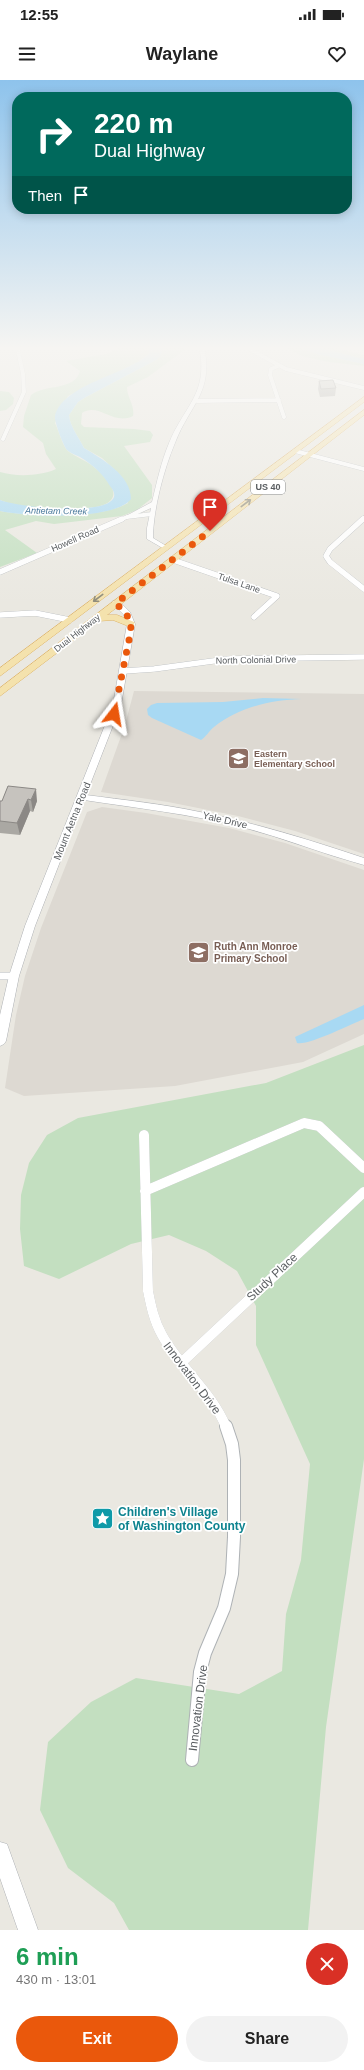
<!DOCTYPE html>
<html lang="en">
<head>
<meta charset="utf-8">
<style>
  :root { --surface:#fff; --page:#f2f2f2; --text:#222; --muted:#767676; --accent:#ea580c }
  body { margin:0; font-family:Arial,sans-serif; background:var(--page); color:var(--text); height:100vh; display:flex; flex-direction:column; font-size:15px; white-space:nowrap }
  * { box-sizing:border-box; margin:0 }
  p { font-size:13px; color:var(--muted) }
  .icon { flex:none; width:22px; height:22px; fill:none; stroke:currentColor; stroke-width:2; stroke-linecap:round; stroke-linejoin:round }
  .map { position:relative; height:1850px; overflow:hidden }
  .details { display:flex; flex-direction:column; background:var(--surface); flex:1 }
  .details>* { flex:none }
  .hud { position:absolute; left:12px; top:12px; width:340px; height:122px; border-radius:16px; box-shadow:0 2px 10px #0003; background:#00695c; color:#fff; overflow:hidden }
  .pin { position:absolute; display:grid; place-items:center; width:34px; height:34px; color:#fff; margin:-41px -17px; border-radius:50% 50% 50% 0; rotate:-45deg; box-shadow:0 0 4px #0007 }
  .pin .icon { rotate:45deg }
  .me { position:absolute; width:44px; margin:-22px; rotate:14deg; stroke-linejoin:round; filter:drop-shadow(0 0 3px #0008) }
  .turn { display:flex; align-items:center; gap:14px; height:84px; padding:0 16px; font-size:18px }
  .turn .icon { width:52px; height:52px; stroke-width:2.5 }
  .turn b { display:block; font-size:28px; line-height:34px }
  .then { display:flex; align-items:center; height:38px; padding:0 16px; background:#0003; gap:8px; font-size:15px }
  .round { display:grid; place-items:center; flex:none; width:42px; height:42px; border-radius:21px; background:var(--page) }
  .head { display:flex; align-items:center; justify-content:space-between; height:68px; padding:0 16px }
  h1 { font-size:24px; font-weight:800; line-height:30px; color:#1e9e55 }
  .primary-button { display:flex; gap:8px; margin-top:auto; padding:8px 16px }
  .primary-button a { flex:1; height:46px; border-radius:24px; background:var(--accent); color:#fff; font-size:16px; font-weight:800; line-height:46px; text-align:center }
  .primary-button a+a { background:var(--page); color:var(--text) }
  .status { display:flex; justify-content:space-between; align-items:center; height:28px; padding:0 20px; background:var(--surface); direction:ltr }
  .status svg { height:11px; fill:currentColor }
  header { display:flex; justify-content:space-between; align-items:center; height:52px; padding:0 16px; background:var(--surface); font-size:18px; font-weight:800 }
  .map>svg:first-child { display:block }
  .education { fill:#ddd9d2 }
  .green { fill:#c3dfc0 }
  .water { fill:#a8d9f3 }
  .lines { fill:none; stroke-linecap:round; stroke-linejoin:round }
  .street-far4-casing { stroke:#aeb2b5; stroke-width:4.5 }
  .street-far3-casing { stroke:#aeb2b5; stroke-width:6 }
  .street-far2-casing { stroke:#aeb2b5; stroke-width:8 }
  .street-far1-casing { stroke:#aeb2b5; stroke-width:10 }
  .street-casing { stroke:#aeb2b5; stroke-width:14 }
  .secondary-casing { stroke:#aeb1b5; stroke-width:1 }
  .primary-casing { stroke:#deb366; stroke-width:1 }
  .street-far4 { stroke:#fff; stroke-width:4 }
  .street-far3 { stroke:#fff; stroke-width:5.5 }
  .street-far2 { stroke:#fff; stroke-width:7 }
  .street-far1 { stroke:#fff; stroke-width:10 }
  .street { stroke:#fff; stroke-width:12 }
  .secondary { fill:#fff; fill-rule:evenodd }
  .primary { fill:#f4e2ad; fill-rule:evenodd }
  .wall { fill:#aaa8a3 }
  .shaded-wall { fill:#8b8885 }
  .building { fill:#c6c3be; stroke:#8b8885 }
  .oneway { stroke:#8f8c7b }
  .route { stroke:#ea580c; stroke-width:7; stroke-dasharray:0 12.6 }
  .labels { text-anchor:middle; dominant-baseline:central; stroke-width:3.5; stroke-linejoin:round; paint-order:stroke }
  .shield { fill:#fff; stroke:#8b8e90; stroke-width:1 }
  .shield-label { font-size:9px; font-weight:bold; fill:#595d60 }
  .far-water-label { font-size:9px; font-style:italic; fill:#46769a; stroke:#fff }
  .far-street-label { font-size:9px; fill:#595d60; stroke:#fff }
  .far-education-label { font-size:9px; font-weight:bold; fill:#785e54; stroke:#fff; text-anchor:start }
  .street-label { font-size:10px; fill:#595d60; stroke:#fff }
  .education-label { font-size:10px; font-weight:bold; fill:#785e54; stroke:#fff; text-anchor:start }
  .near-street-label { font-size:12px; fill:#595d60; stroke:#fff }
  .near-culture-label { font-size:12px; font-weight:bold; fill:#0d838f; stroke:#fff; text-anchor:start }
</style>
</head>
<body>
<div class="status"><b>12:55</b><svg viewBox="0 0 49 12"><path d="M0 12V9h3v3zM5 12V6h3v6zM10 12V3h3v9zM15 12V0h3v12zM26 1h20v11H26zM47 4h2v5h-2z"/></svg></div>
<header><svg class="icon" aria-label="menu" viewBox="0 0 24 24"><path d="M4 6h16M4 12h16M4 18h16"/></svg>Waylane<svg class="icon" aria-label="heart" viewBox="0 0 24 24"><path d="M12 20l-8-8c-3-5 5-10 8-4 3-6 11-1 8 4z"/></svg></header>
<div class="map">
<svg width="364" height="1850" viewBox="0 0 364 1850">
  <rect width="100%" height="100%" fill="#eae8e1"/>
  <path class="education" d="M 134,611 L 364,614 L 364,774 L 295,751 L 238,736 L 168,722 L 101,712 L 125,645 Z
    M 102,727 L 146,733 L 229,748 L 285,763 L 364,790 L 364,954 L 303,982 L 175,1006 L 24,1016 L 5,1008 L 16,935 L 25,896 L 41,848 L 87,732 Z"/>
  <path class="green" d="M 124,266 L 149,266 L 149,274 L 136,283 L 68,316 L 55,343 C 59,351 62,365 68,371 C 75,377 86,380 94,387 C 125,412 118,429 79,428 C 52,428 25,430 0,420 L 0,392 C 16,397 41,396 56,389 L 46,374 L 43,363 L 23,347 L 24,336 L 31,315 C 44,304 75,311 80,291 L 66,281 L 106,274 Z
    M 163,266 L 184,266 L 184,270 L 148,297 L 127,307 C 127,318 135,325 133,336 C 113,346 99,322 82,333 L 81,344 L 84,347 L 134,349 L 150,351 L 153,355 L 150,362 L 124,366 L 152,405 L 152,418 L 137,430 L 122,436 L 54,444 L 36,441 L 5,450 L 37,473 L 0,487 L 0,431 C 31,437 101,439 128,423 L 118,393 L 102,378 L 84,368 C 79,357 70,347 69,335 L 78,322 L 86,317 L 156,280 L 160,277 Z
    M 281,266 L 297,266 L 317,274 L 364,284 L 364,286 L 329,282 L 305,277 Z
    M 314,266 L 327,266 L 364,275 L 364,279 L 339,274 Z
    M 0,311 L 9,312 L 14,318 L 13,324 L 6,330 L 0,331 Z
    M 364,965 L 364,1379 L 326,1647 L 308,1850 L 129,1850 L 114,1823 L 68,1788 L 40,1730 L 48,1662 L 91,1622 L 136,1598 L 239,1614 L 282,1591 L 286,1534 L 301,1480 L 310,1384 L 256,1265 L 256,1226 L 237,1191 L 206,1171 L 169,1155 L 131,1164 L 59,1199 L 24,1186 L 20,1149 L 21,1115 L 29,1083 L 47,1055 L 78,1038 L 266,1003 Z"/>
  <path class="water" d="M 149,266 L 163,266 L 160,277 L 156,280 L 86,317 L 78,322 L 69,335 C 70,347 79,357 84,368 C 102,379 131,395 131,419 C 114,441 26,437 0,431 L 0,420 C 17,427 107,437 114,417 C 115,413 113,410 110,406 C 103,394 93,385 80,377 C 76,375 70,373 67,370 C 63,365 54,341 55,336 C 63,304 126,295 149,274 Z
    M 297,266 C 320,266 342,274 364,279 L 364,284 L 317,274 Z
    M 263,618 L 302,619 C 271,620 239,627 214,647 C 209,651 206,657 201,660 L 152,638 L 148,635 L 147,629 L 151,625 L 157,623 L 223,622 Z
    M 364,925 L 364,939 C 351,944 308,966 297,963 L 295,957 Z"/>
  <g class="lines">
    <defs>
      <path id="street-far4" d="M 244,266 L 286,289 L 364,308
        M 278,286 L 271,289 L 270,295 L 284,337
        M 197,321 L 279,320
        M 3,359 L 24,312 L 23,294 L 17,266
        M 295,371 L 364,389
        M 120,440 L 127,437 L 152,434
        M 362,440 L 364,438"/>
      <path id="street-far3" d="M 363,439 L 330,469 L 326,476 L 330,482 L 364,509
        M 173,480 L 277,516 L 254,537
        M 0,492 L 122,439
        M 0,535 L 35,533 L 70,540
        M 124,591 L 154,589 L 228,579 L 364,577"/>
      <path id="street-far2" d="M 0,896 L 14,896"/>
      <path id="street-far1" d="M 144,1055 L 148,1211 C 151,1226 154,1241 162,1255 C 180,1288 212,1312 226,1347
        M 145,1111 L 304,1043 L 319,1046 L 364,1088
        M 181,1283 L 364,1112"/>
      <path id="street" d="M 192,1680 L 200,1592 L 205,1573 L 224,1528 L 232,1494 L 234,1457 L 234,1380 L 232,1364 L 226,1346"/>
      <path id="secondary" d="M 199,266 L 204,266 C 214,313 190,324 175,363 C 164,389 153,430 153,458 L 168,467 L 168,469 L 166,470 L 147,459 L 147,448 L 151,428 L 129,438 L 124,437 L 152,422 C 157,402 161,382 169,363 C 185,324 209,314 199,266 Z
        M 113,521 L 119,521 L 130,532 L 135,544 L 121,625 L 86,715 C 124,720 163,724 200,732 C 256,743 310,760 364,778 L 364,785 C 323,774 284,758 242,747 C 190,734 137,728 84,720 L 35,846 L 19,896 L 6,961 L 4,964 L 0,966 L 0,935 L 9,896 L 25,846 L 113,625 L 127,544 L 124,535 L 112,523 Z
        M 0,1762 L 7,1764 L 38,1850 L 18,1850 L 0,1798 Z"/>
      <path id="primary" d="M 364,317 L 364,322 L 0,596 L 0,588 Z
        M 364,330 L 364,335 L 107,535 L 117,535 L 134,542 L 134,546 L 128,546 L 113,540 L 99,541 L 0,616 L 0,608 Z"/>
    </defs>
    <use href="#street-far4" class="street-far4-casing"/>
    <use href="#street-far3" class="street-far3-casing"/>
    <use href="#street-far2" class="street-far2-casing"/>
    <use href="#street-far1" class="street-far1-casing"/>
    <use href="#street" class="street-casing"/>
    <use href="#secondary" class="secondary-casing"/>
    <use href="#primary" class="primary-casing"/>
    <use href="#street-far4" class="street-far4"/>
    <use href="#street-far3" class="street-far3"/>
    <use href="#street-far2" class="street-far2"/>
    <use href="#street-far1" class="street-far1"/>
    <use href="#street" class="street"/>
    <use href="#secondary" class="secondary"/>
    <use href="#primary" class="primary"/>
  </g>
  <path class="wall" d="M 319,301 L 336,308 L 335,316 L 320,317 L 318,309 Z
    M 8,706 L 37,721 L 33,732 L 30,731 L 20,755 L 0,753 L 0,721 L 2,721 Z"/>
  <path class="shaded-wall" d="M 36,709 L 37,721 L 33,732 L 31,720 Z
    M 28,719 L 30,731 L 20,755 L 17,743 Z"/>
  <path class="building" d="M 333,300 L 336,308 L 321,309 L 319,301 Z
    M 8,706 L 36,709 L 31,720 L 28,719 L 17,743 L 0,741 L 0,721 L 2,721 Z"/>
  <defs><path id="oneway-shaft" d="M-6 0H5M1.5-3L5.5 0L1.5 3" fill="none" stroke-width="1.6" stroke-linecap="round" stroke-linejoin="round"/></defs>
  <g class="oneway">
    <use href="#oneway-shaft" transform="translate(246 423) rotate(-37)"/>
    <use href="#oneway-shaft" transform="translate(98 518) rotate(143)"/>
  </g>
  <linearGradient id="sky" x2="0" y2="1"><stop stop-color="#8ec3ec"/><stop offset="0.51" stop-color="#f6f5f2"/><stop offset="1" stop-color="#f6f5f2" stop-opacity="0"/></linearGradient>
  <rect width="364" height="525" fill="url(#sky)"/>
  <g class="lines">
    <path class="route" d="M 114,634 L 131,550 L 130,539 L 116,523 L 210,451"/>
  </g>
  <defs>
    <symbol id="school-square" viewBox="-11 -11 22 22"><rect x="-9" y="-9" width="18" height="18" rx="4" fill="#8d6e63" stroke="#fff"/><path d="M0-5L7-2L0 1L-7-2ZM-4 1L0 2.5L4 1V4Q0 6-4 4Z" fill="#fff"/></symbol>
    <symbol id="sight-square" viewBox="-11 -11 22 22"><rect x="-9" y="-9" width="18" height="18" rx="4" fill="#0f9aa8" stroke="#fff"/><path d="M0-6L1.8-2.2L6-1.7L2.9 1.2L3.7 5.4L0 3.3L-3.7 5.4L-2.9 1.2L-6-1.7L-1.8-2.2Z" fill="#fff"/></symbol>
  </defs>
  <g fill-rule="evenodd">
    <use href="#school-square" x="226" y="666" width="25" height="25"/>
    <use href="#school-square" x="186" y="860" width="25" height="25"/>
    <use href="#sight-square" x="90" y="1426" width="25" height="25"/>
  </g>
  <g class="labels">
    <rect class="shield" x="251" y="400" width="34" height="14" rx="3"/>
    <g class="shield-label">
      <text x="268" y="407">US 40</text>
    </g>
    <g class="far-water-label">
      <text transform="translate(56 431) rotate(1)">Antietam Creek</text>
    </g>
    <g class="far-street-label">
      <text transform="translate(75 459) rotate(-24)">Howell Road</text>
      <text transform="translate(239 503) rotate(19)">Tulsa Lane</text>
      <text transform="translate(77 553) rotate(-38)">Dual Highway</text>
      <text transform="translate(256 580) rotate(-1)">North Colonial Drive</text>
    </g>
    <g class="far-education-label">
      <text x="254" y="674">Eastern<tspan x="254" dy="10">Elementary School</tspan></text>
    </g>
    <g class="street-label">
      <text transform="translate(225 740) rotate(13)">Yale Drive</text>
      <text transform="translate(72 741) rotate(-68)">Mount Aetna Road</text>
    </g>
    <g class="education-label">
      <text x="214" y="866">Ruth Ann Monroe<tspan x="214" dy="12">Primary School</tspan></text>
    </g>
    <g class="near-street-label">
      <text transform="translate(272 1197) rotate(-43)">Study Place</text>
      <text transform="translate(192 1298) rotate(53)">Innovation Drive</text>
      <text transform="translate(198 1628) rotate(-83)">Innovation Drive</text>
    </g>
    <g class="near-culture-label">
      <text x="118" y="1432">Children's Village<tspan x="118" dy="14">of Washington County</tspan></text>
    </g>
  </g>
</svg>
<div class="pin" style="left:210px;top:451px;background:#d93025"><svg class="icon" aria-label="arrive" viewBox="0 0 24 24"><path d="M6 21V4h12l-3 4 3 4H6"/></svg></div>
<svg class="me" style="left:114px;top:634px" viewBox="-20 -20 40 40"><path d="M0-17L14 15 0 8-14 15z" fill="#ea580c" stroke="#fff" stroke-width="4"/></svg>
<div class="hud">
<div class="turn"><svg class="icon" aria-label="right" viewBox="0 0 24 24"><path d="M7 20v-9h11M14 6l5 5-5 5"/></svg><div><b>220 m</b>Dual Highway</div></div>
<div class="then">Then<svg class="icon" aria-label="arrive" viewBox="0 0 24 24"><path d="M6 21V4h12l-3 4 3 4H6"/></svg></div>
</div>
</div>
<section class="details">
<div class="head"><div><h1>6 min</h1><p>430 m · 13:01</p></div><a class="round" style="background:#d93025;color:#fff"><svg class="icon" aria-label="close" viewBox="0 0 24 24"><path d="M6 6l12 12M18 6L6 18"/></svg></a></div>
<div class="primary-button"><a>Exit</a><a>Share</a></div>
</section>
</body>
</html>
